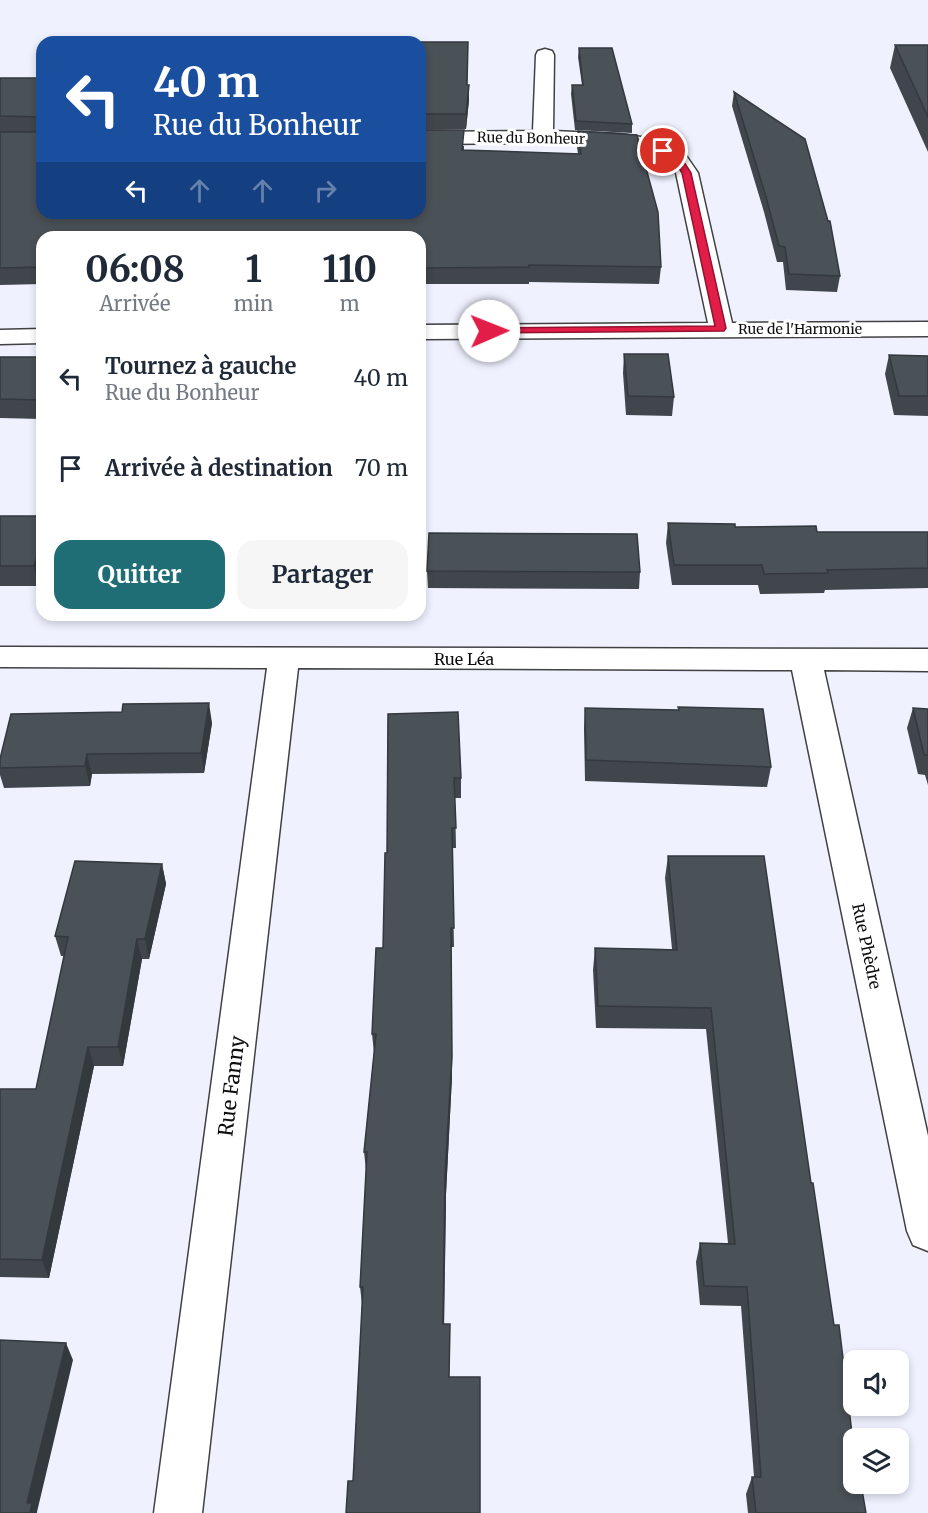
<!DOCTYPE html>
<html lang="fr">
<head>
<meta charset="utf-8">
<style>
  :root { --surface:#fff; --page:#f6f6f7; --text:#1f2937; --muted:#747a83; --accent:#206e75 }
  body { margin:0; font-family:Merriweather,serif; background:var(--page); color:var(--text); height:100vh; display:flex; flex-direction:column; font-size:22px; white-space:nowrap }
  * { box-sizing:border-box; margin:0 }
  p { font-size:20px; color:var(--muted) }
  .icon { flex:none; width:33px; height:33px; fill:none; stroke:currentColor; stroke-width:2; stroke-linecap:round; stroke-linejoin:round }
  .map { position:relative; flex:1; overflow:hidden }
  .drawer { position:absolute; left:36px; top:231px; width:390px; height:390px; display:flex; flex-direction:column; background:var(--surface); border-radius:18px; box-shadow:0 3px 9px #0003 }
  .drawer>* { flex:none }
  .banner { position:absolute; left:36px; top:36px; width:390px; height:183px; border-radius:18px; box-shadow:0 3px 9px #0003; background:#1a4fa0; color:#fff; overflow:hidden }
  .buttons { position:absolute; left:843px; top:1350px; display:grid; gap:12px }
  .buttons a { display:grid; place-items:center; width:66px; height:66px; border-radius:12px; background:var(--surface); box-shadow:0 3px 9px #0003; font-size:30px }
  .pin { position:absolute; display:grid; place-items:center; width:51px; height:51px; color:#fff; margin:-26px; border:3px solid #fff; border-radius:50%; box-shadow:0 2px 6px #0007 }
  .me { position:absolute; width:66px; margin:-33px; rotate:89deg; stroke-linejoin:round; filter:drop-shadow(0 0 4px #0008) }
  .turn { display:flex; align-items:center; gap:21px; height:126px; padding:0 18px; font-size:27px }
  .turn .icon { width:78px; height:78px; stroke-width:2.5 }
  .turn b { display:block; font-size:42px; line-height:51px }
  .lanes { display:flex; align-items:center; height:57px; padding:0 18px; background:#0003; justify-content:center; gap:30px; direction:ltr }
  .lanes .off { opacity:.35 }
  .eta { display:flex; justify-content:space-evenly; align-items:center; height:102px; text-align:center }
  .eta b { font-size:36px; font-weight:700; line-height:42px }
  .button { display:flex; gap:12px; margin-top:auto; padding:12px 18px }
  .button a { flex:1; height:69px; border-radius:18px; background:var(--accent); color:#fff; font-size:24px; font-weight:700; line-height:69px; text-align:center }
  .button a+a { background:var(--page); color:var(--text) }
  ul { padding:0; list-style:none }
  li { display:flex; align-items:center; gap:18px; height:90px; padding:0 18px }
  li div { flex:1 }
  li b { display:block; font-size:22px }
  li em { font-style:normal }
  .map>svg:first-child { display:block }
  .lines { fill:none; stroke-linecap:round; stroke-linejoin:round }
  .minor-casing { stroke:#414141; stroke-width:3 }
  .minor { fill:#fff; fill-rule:evenodd }
  .wall { fill:#40464b }
  .shaded-wall { fill:#34393d }
  .building { fill:#4a5157; stroke:#34393d; stroke-width:1.5 }
  .route { fill:#e11d48; stroke:#92132f; stroke-width:1.5 }
  .labels { text-anchor:middle; dominant-baseline:central; stroke-width:6; stroke-linejoin:round; paint-order:stroke }
  .far-street-label { font-size:14px; fill:#0e0e0e; stroke:#fff }
  .street-label { font-size:16px; fill:#0e0e0e; stroke:#fff }
  .near-street-label { font-size:20px; fill:#0e0e0e; stroke:#fff }
</style>
</head>
<body>
<div class="map">
<svg width="928" height="1513" viewBox="0 0 928 1513">
  <rect width="100%" height="100%" fill="#eff1ff"/>
  <g class="lines">
    <defs>
      <path id="minor" d="M 545,49 L 552,51 L 554,55 L 553,131 L 620,134 L 648,138 L 685,154 L 698,173 L 732,323 L 928,322 L 928,336 L 420,339 L 420,325 L 708,323 L 676,173 L 670,162 L 643,149 L 620,146 L 543,143 L 420,144 L 420,132 L 533,131 L 536,55 L 538,51 Z
        M 42,329 L 42,343 L 0,344 L 0,330 Z
        M 0,647 L 928,649 L 928,671 L 824,670 L 928,1136 L 928,1251 L 913,1245 L 907,1231 L 792,670 L 298,668 L 202,1513 L 154,1513 L 267,668 L 0,667 Z"/>
    </defs>
    <use href="#minor" class="minor-casing"/>
    <use href="#minor" class="minor"/>
  </g>
  <path class="wall" d="M 468,42 L 467,85 L 469,100 L 466,129 L 420,130 L 420,47 Z
    M 895,45 L 928,45 L 928,152 L 890,68 Z
    M 579,48 L 632,124 L 632,133 L 575,130 L 571,94 L 572,85 L 582,85 L 578,57 Z
    M 0,78 L 464,146 L 464,150 L 578,154 L 577,147 L 578,131 L 661,267 L 659,284 L 529,282 L 529,284 L 420,284 L 420,237 L 42,237 L 42,284 L 0,285 L 0,132 L 39,132 L 0,132 Z
    M 734,92 L 840,276 L 837,292 L 786,290 L 783,262 L 777,262 L 764,212 L 732,106 Z
    M 624,354 L 674,397 L 672,416 L 626,415 L 623,373 Z
    M 889,355 L 928,356 L 928,416 L 894,415 L 885,374 Z
    M 0,357 L 42,357 L 42,419 L 0,418 Z
    M 0,516 L 42,516 L 42,577 L 39,586 L 0,586 Z
    M 668,523 L 817,532 L 928,532 L 928,588 L 825,590 L 824,593 L 760,594 L 758,585 L 672,585 L 666,543 Z
    M 427,571 L 640,572 L 639,589 L 428,588 Z
    M 678,707 L 771,767 L 767,787 L 585,781 L 584,728 L 585,708 L 678,710 Z
    M 913,708 L 928,709 L 928,785 L 925,775 L 918,774 L 907,728 Z
    M 388,714 L 461,778 L 461,798 L 455,798 L 456,848 L 452,848 L 454,947 L 451,947 L 452,1076 L 446,1194 L 444,1324 L 450,1324 L 449,1377 L 353,1481 L 362,1304 L 360,1287 L 366,1170 L 364,1152 L 374,1053 L 372,1034 L 383,948 L 387,853 Z
    M 212,723 L 204,773 L 92,774 L 90,786 L 4,788 L 0,775 L 0,759 Z
    M 668,856 L 854,1484 L 866,1513 L 748,1513 L 746,1494 L 752,1477 L 754,1477 L 741,1306 L 700,1305 L 696,1262 L 700,1243 L 728,1243 L 706,1029 L 596,1028 L 593,970 L 595,948 L 672,949 L 665,878 Z
    M 162,864 L 166,884 L 149,959 L 142,959 L 123,1066 L 94,1066 L 49,1278 L 0,1277 L 0,1089 L 36,1089 L 64,956 L 61,956 L 55,936 Z"/>
  <path class="shaded-wall" d="M 469,85 L 469,100 L 466,129 L 466,114 Z
    M 42,540 L 42,577 L 39,586 L 34,566 Z
    M 209,703 L 212,723 L 204,773 L 201,753 Z
    M 87,754 L 92,774 L 90,786 L 85,766 Z
    M 162,864 L 166,884 L 149,959 L 145,939 Z
    M 451,928 L 452,1076 L 446,1194 L 444,1341 L 445,1176 Z
    M 137,939 L 142,959 L 123,1066 L 118,1047 Z
    M 88,1047 L 94,1066 L 49,1278 L 42,1260 Z
    M 66,1343 L 73,1360 L 37,1512 L 37,1513 L 30,1513 L 27,1503 Z"/>
  <path class="building" d="M 421,42 L 468,42 L 467,85 L 469,85 L 466,114 L 420,114 Z
    M 895,45 L 928,45 L 928,117 Z
    M 579,48 L 612,48 L 632,124 L 576,121 L 572,85 L 583,85 Z
    M 0,78 L 42,78 L 42,213 L 420,213 L 420,130 L 464,130 L 462,150 L 581,154 L 578,131 L 637,135 L 658,212 L 661,267 L 529,265 L 529,267 L 420,268 L 420,237 L 42,237 L 42,267 L 0,268 L 0,132 L 39,132 L 41,130 L 41,117 L 0,116 Z
    M 734,92 L 805,139 L 828,221 L 830,221 L 840,276 L 789,274 L 785,247 L 779,246 L 766,197 Z
    M 624,354 L 668,354 L 674,397 L 628,396 Z
    M 889,355 L 928,356 L 928,396 L 899,396 Z
    M 0,357 L 42,357 L 42,400 L 0,399 Z
    M 0,516 L 42,516 L 42,540 L 34,566 L 0,566 Z
    M 668,523 L 735,524 L 735,527 L 816,526 L 817,532 L 928,532 L 928,568 L 827,570 L 828,573 L 764,574 L 762,565 L 674,565 Z
    M 429,533 L 637,534 L 640,572 L 427,571 Z
    M 209,703 L 201,753 L 87,754 L 85,766 L 0,768 L 0,759 L 11,714 L 122,712 L 123,704 Z
    M 678,707 L 763,709 L 771,767 L 586,760 L 585,708 L 679,710 Z
    M 913,708 L 928,709 L 928,755 L 924,755 Z
    M 458,712 L 461,778 L 454,778 L 456,828 L 452,828 L 454,928 L 451,928 L 452,1057 L 445,1176 L 443,1324 L 450,1324 L 449,1377 L 480,1377 L 480,1513 L 346,1513 L 348,1481 L 353,1481 L 363,1287 L 360,1287 L 367,1152 L 364,1152 L 376,1034 L 372,1034 L 376,948 L 383,948 L 385,853 L 387,853 L 388,714 Z
    M 668,856 L 764,856 L 811,1183 L 813,1183 L 834,1325 L 839,1325 L 854,1450 L 854,1484 L 861,1484 L 866,1513 L 756,1513 L 752,1477 L 761,1477 L 747,1287 L 704,1286 L 700,1243 L 735,1244 L 711,1008 L 598,1006 L 595,948 L 677,950 Z
    M 75,861 L 162,864 L 145,939 L 137,939 L 118,1047 L 88,1047 L 42,1260 L 0,1259 L 0,1089 L 36,1089 L 68,937 L 55,936 Z
    M 0,1340 L 66,1343 L 27,1503 L 32,1503 L 30,1513 L 0,1513 Z"/>
  <path class="route" d="M 660,149 C 676,149 684,161 691,173 L 726,328 L 724,331 L 486,333 L 486,329 L 489,328 L 715,326 L 682,173 L 674,160 L 660,153 Z"/>
  <g class="labels">
    <g class="far-street-label">
      <text transform="translate(531 138) rotate(1)">Rue du Bonheur</text>
      <text x="800" y="329">Rue de l'Harmonie</text>
    </g>
    <g class="street-label">
      <text x="464" y="659">Rue Léa</text>
      <text transform="translate(867 946) rotate(78)">Rue Phèdre</text>
    </g>
    <g class="near-street-label">
      <text transform="translate(231 1086) rotate(-83)">Rue Fanny</text>
    </g>
  </g>
</svg>
<div class="buttons">
<a><svg class="icon" aria-label="sound" viewBox="0 0 24 24"><path d="M4 9h4l5-4v14l-5-4H4zM17 9q2 3 0 6"/></svg></a>
<a><svg class="icon" aria-label="layers" viewBox="0 0 24 24"><path d="M12 4l9 5-9 5-9-5zM3 14l9 5 9-5"/></svg></a>
</div>
<div class="pin" style="left:663px;top:151px;background:#d93025"><svg class="icon" aria-label="arrive" viewBox="0 0 24 24"><path d="M6 21V4h12l-3 4 3 4H6"/></svg></div>
<svg class="me" style="left:489px;top:331px" viewBox="-20 -20 40 40"><circle r="19" fill="#fff"/><path d="M0-13L10 11 0 6-10 11z" fill="#e11d48"/></svg>
<div class="banner">
<div class="turn"><svg class="icon" aria-label="left" viewBox="0 0 24 24"><path d="M17 20v-9H6M10 6l-5 5 5 5"/></svg><div><b>40 m</b>Rue du Bonheur</div></div>
<div class="lanes"><svg class="icon" aria-label="left" viewBox="0 0 24 24"><path d="M17 20v-9H6M10 6l-5 5 5 5"/></svg><svg class="icon off" aria-label="ahead" viewBox="0 0 24 24"><path d="M12 20V5M6 11l6-6 6 6"/></svg><svg class="icon off" aria-label="ahead" viewBox="0 0 24 24"><path d="M12 20V5M6 11l6-6 6 6"/></svg><svg class="icon off" aria-label="right" viewBox="0 0 24 24"><path d="M7 20v-9h11M14 6l5 5-5 5"/></svg></div>
</div>
<section class="drawer">
<div class="eta">
<div><b>06:08</b><p>Arrivée</p></div>
<div><b>1</b><p>min</p></div>
<div><b>110</b><p>m</p></div>
</div>
<ul>
<li><svg class="icon" aria-label="left" viewBox="0 0 24 24"><path d="M17 20v-9H6M10 6l-5 5 5 5"/></svg><div><b>Tournez à gauche</b><p>Rue du Bonheur</p></div><em>40 m</em></li>
<li><svg class="icon" aria-label="arrive" viewBox="0 0 24 24"><path d="M6 21V4h12l-3 4 3 4H6"/></svg><div><b>Arrivée à destination</b></div><em>70 m</em></li>
</ul>
<div class="button"><a>Quitter</a><a>Partager</a></div>
</section>
</div>
</body>
</html>
